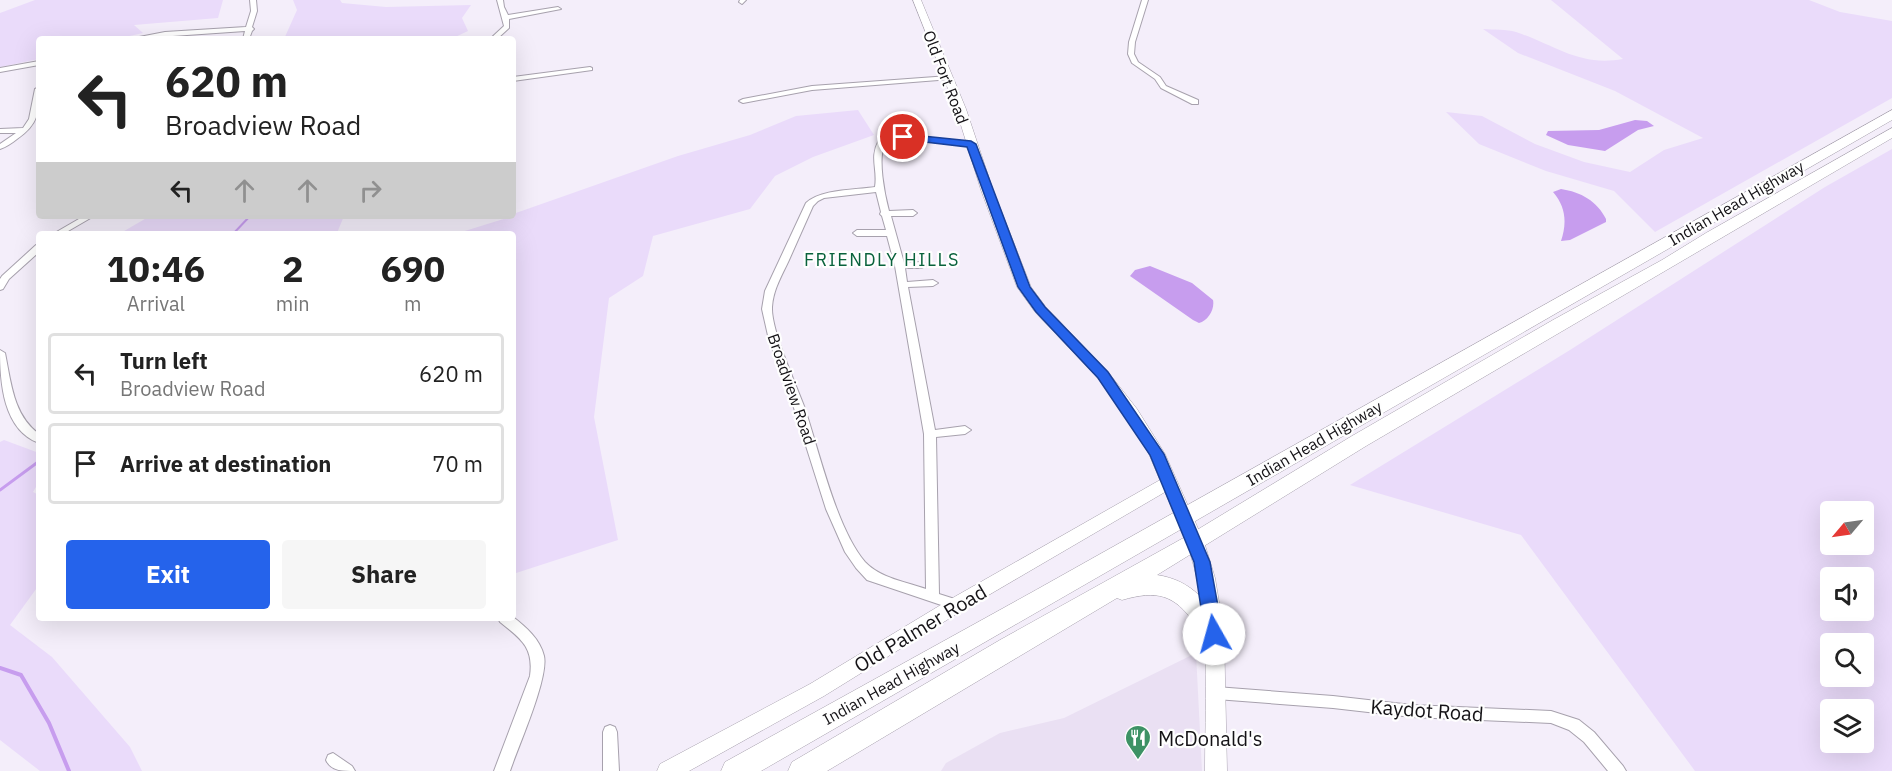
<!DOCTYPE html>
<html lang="en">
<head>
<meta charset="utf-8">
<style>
  :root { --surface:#fff; --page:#f6f6f6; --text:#222; --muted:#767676; --line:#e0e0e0; --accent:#2563eb }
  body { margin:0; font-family:"IBM Plex Sans",sans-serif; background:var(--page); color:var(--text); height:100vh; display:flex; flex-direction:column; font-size:22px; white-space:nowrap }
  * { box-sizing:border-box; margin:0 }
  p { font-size:20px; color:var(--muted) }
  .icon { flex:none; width:33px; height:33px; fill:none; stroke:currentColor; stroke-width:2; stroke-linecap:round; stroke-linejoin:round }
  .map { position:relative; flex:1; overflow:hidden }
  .details { position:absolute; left:36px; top:231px; width:480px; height:390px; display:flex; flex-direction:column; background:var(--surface); border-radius:6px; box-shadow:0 6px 24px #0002 }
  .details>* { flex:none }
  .guide { position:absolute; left:36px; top:36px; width:480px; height:183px; border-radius:6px; box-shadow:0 6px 24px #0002; background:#fff; color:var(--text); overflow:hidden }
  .needle { width:39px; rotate:241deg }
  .controls { position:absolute; left:1820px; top:501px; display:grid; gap:12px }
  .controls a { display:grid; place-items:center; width:54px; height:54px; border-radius:6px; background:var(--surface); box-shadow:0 6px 24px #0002; font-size:30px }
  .pin { position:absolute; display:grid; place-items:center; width:51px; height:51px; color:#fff; margin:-26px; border:3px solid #fff; border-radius:50%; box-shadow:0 2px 6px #0007 }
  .me { position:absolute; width:66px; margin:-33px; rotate:353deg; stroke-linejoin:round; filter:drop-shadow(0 0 4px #0008) }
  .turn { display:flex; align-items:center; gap:21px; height:126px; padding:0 30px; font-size:27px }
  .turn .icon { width:78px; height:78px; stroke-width:2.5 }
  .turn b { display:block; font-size:42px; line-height:51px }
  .lanes { display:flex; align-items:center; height:57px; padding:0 30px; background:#0003; justify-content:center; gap:30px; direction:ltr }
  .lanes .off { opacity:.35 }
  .eta { display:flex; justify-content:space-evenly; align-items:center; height:102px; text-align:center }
  .eta b { font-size:36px; font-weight:700; line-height:42px }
  .button { display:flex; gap:12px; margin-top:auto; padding:12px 30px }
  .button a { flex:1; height:69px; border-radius:6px; background:var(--accent); color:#fff; font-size:24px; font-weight:700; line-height:69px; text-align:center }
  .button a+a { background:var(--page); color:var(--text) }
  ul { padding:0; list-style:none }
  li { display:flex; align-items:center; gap:18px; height:81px; margin:0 12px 9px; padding:0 18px; border:3px solid var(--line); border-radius:6px }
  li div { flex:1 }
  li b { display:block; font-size:22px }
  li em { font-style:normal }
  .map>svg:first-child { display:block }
  .built { fill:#eae0f3 }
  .green { fill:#eadbfa; fill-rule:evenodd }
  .water { fill:#c79dee }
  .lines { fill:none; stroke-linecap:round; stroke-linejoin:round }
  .stream-far2 { stroke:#c79dee; stroke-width:2 }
  .stream-far1 { stroke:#c79dee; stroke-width:3 }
  .stream { stroke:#c79dee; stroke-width:4 }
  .street-casing { stroke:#a7a1ad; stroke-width:2 }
  .secondary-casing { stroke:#a7a1ad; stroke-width:1 }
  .highway-casing { stroke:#a7a1ad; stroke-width:1 }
  .street { fill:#fff; fill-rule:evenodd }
  .secondary { fill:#fff; fill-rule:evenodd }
  .highway { fill:#fff; fill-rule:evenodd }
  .route { fill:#2563eb; stroke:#184099; stroke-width:1.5 }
  .labels { text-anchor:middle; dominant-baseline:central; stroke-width:4.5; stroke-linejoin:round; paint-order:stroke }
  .street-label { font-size:16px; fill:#141216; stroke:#fefefe }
  .neighbourhood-label { font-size:18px; letter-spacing:1.5px; fill:#09623c; stroke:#fefefe }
  .near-street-label { font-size:20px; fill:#141216; stroke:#fefefe }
  .near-poi-label { font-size:20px; fill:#141216; stroke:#fefefe; text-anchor:start }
</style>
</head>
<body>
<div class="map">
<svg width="1892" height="771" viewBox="0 0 1892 771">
  <rect width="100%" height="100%" fill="#f4eefa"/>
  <path class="built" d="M 1196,653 L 1202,771 L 941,771 L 946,763 L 1000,733 L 1064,718 Z"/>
  <path class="green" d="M 35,0 L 223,0 L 218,18 L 134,25 L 143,33 L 116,39 L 39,39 L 39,59 L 0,67 L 0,13 Z
    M 293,0 L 340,0 L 342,3 L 386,7 L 471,5 L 462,18 L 468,31 L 451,39 L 284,39 L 297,10 Z
    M 1551,0 L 1809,0 L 1840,12 L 1892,21 L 1892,98 L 1655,232 L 1614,191 L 1546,171 L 1479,144 L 1446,112 L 1482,116 L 1535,144 L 1584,162 L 1630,172 L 1664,150 L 1703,138 L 1615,91 L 1518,53 L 1483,29 C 1494,30 1506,29 1516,32 C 1555,45 1579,67 1623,59 Z
    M 858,110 L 874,135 L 813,157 L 775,176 L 750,209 L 653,236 L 643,276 L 609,298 L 594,417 L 618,540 L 513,574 L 513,234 L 455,234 L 513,216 L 513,214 L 678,156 L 750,135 L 796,116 Z
    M 1892,149 L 1892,771 L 1695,771 L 1521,535 L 1350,485 L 1570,350 L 1825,187 ZM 1830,512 L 1863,512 L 1863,544 L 1830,544 ZM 1830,578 L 1863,578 L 1863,610 L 1830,610 ZM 1830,644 L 1863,644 L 1863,676 L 1830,676 ZM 1830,710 L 1863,710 L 1863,742 L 1830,742 Z
    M 150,216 L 344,216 L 337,233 L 385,234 L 119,234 Z
    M 4,440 L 39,453 L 39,482 L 33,492 L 39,495 L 39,585 L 10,625 L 52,657 L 130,747 L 142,771 L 40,771 L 0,740 L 0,442 Z"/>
  <path class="water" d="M 1635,120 L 1647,121 L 1654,126 L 1638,130 L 1605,151 L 1568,145 L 1546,135 L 1548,131 L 1599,130 Z
    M 1561,189 C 1581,192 1597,201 1606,219 L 1606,222 L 1570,240 L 1561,241 C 1567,223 1566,207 1553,192 Z
    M 1150,266 L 1192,283 L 1213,300 C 1215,309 1208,321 1199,323 L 1193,320 L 1130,276 L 1135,270 Z"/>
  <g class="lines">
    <path class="stream-far2" d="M 233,234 L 250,216"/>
    <path class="stream-far1" d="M 0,490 L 38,462"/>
    <path class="stream" d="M 0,668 L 21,675 L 49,723 L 69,771"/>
    <defs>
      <path id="street" d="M 250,0 L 256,0 L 257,11 L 252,27 L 254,29 L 252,31 L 249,39 L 243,39 L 245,31 L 129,39 L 165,32 L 246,27 L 251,11 Z
        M 497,0 L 503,0 L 504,7 L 508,15 L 558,7 L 561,9 L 509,19 L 509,28 L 497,39 L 490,39 L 504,26 Z
        M 740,0 L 746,0 L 742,4 L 739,2 Z
        M 1142,0 L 1148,0 L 1135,42 L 1134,54 L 1138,62 L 1160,77 L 1166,86 L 1198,100 L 1198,104 L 1192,104 L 1161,88 L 1155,79 L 1132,63 L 1128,54 L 1129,42 Z
        M 39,61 L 39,65 L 0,72 L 0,68 Z
        M 590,67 L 592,68 L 592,70 L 513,81 L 513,77 Z
        M 949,76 L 952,78 L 951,79 L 812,90 L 743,103 L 739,101 L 743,99 L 812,86 Z
        M 39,87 C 39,112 39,124 17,139 C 12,143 6,147 0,149 L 0,144 L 16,133 L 0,133 L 0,129 L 23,128 L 29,119 L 35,89 Z
        M 903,135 L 971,142 L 975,144 L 971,146 L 903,139 L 885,144 C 877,158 885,196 889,211 L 913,210 L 917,213 L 913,216 L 891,216 L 904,263 L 922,262 L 927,265 L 922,268 L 905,268 L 907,282 L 933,280 L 938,283 L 933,286 L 908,287 L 935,430 L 965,426 L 971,430 L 965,434 L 936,437 L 939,594 L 961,601 L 963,605 L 961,609 L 956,610 L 867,580 L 856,568 L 845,552 L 826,509 L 794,408 L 769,340 L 762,309 L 765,291 L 806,203 C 821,189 855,190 875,187 C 878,169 869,158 879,140 L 893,136 ZM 876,192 L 881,212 L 880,214 L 882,216 L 886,230 L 857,230 L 853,233 L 857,236 L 887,236 L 895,266 L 924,434 L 926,589 C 906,582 880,578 865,562 C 836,528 819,450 804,406 C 795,382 771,330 772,307 C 773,290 782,275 789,260 C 797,242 805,224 813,206 L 818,201 L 824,198 Z
        M 84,216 L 94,216 L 63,234 L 53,234 Z
        M 39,244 L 39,252 L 9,279 L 3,289 L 0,290 L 0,279 L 2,276 L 36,245 Z
        M 0,350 L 5,353 C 11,382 13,415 39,434 L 39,443 C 3,430 0,382 0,350 Z
        M 513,617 C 526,627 540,639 544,656 C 549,678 518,747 510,771 L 494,771 L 530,676 C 534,647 521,639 500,622 L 498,618 Z
        M 1216,687 L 1333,696 L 1412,705 L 1551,711 L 1579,720 L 1594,732 L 1623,766 L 1626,771 L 1608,771 L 1584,742 L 1569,730 L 1551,723 L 1412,717 L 1333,708 L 1216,699 L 1211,697 L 1209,693 L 1211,689 Z
        M 610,725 L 615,727 L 617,732 L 619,771 L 603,771 L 603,732 L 605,727 Z
        M 333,753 L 352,766 L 355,771 C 342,771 331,771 326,760 L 328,755 Z"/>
      <path id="secondary" d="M 913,0 L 921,0 L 966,109 L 993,190 L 1031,287 L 1045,306 L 1108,372 L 1137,409 L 1165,454 L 1204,542 L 1215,578 L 1224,632 L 1227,771 L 1205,771 C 1205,707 1210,641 1197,579 C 1191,549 1177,520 1165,492 L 963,610 L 824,696 L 689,771 L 657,771 L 660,764 L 810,684 L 949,600 L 1160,480 L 1149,454 L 1126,416 L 1098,378 L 1035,312 L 1017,287 L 981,190 L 956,109 Z"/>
      <path id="highway" d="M 1892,110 L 1892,120 L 761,771 L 721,771 L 725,762 L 1036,590 Z
        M 1892,128 L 1892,138 L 1366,446 L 1157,575 C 1192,580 1211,604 1226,634 L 1223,641 C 1217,643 1210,646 1205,641 C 1201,637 1199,629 1195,624 C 1174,594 1157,590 1122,600 L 1117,598 L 827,771 L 788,771 L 792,762 L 1000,640 L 1187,536 L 1352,436 L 1553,320 L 1662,260 L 1706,233 Z"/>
    </defs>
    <use href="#street" class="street-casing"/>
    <use href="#secondary" class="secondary-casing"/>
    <use href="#highway" class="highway-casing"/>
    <use href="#street" class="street"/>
    <use href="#secondary" class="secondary"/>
    <use href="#highway" class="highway"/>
  </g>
  <path class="route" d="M 903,134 L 971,141 L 976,144 L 1030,287 L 1045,307 L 1108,372 L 1164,454 L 1210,562 L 1223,634 L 1220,639 L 1214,641 L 1208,639 L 1205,634 L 1194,562 L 1150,455 L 1098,378 L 1036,312 L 1018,287 L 967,147 L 900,139 L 899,137 Z"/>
  <defs>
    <symbol id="restaurant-pin" viewBox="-11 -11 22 30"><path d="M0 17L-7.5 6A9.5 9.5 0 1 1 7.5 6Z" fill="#3d9265" stroke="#fefefe"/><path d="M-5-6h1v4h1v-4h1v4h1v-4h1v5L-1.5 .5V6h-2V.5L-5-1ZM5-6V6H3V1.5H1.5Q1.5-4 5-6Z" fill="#fff"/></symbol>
  </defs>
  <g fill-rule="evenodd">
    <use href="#restaurant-pin" x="1123" y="723" width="30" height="40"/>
  </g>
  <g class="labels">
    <g class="street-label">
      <text transform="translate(946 77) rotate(69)">Old Fort Road</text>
      <text transform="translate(1736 203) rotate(-30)">Indian Head Highway</text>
      <text transform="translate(792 389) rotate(71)">Broadview Road</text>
      <text transform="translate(1314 443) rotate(-30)">Indian Head Highway</text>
      <text transform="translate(891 683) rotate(-29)">Indian Head Highway</text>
    </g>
    <g class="neighbourhood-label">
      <text x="882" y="259">FRIENDLY HILLS</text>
    </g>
    <g class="near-street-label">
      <text transform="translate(920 628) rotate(-31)">Old Palmer Road</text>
      <text transform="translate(1427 710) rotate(4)">Kaydot Road</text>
    </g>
    <g class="near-poi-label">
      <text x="1158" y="738">McDonald's</text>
    </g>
  </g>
</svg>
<div class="controls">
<a><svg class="needle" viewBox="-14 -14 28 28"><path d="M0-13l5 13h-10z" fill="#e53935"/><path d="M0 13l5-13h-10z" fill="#767676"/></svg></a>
<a><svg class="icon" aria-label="sound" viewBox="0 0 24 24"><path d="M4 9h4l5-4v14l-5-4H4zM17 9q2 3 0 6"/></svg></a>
<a><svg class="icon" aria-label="search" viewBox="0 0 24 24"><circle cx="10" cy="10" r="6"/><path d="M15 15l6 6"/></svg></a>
<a><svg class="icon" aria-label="layers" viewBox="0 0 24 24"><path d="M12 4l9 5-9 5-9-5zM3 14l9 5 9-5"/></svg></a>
</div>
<div class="pin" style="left:903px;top:137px;background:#d93025"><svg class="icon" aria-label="arrive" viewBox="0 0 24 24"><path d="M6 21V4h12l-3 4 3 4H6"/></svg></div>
<svg class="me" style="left:1214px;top:634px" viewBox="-20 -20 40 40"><circle r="19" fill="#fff"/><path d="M0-13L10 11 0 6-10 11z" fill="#2563eb"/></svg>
<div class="guide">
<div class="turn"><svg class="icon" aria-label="left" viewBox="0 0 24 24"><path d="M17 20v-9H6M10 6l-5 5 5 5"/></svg><div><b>620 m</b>Broadview Road</div></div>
<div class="lanes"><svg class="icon" aria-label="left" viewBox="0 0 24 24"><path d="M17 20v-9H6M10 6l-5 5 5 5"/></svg><svg class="icon off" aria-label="ahead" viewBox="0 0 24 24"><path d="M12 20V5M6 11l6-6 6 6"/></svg><svg class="icon off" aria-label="ahead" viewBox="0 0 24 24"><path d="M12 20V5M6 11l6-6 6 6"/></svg><svg class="icon off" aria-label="right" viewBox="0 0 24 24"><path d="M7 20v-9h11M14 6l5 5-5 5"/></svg></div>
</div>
<section class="details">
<div class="eta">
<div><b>10:46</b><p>Arrival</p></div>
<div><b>2</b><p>min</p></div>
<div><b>690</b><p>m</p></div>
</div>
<ul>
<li><svg class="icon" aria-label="left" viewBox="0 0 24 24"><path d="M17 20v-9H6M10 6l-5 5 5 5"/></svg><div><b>Turn left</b><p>Broadview Road</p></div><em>620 m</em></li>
<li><svg class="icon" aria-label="arrive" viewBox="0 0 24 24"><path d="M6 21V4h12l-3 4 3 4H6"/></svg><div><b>Arrive at destination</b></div><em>70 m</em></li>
</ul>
<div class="button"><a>Exit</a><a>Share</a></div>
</section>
</div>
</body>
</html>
